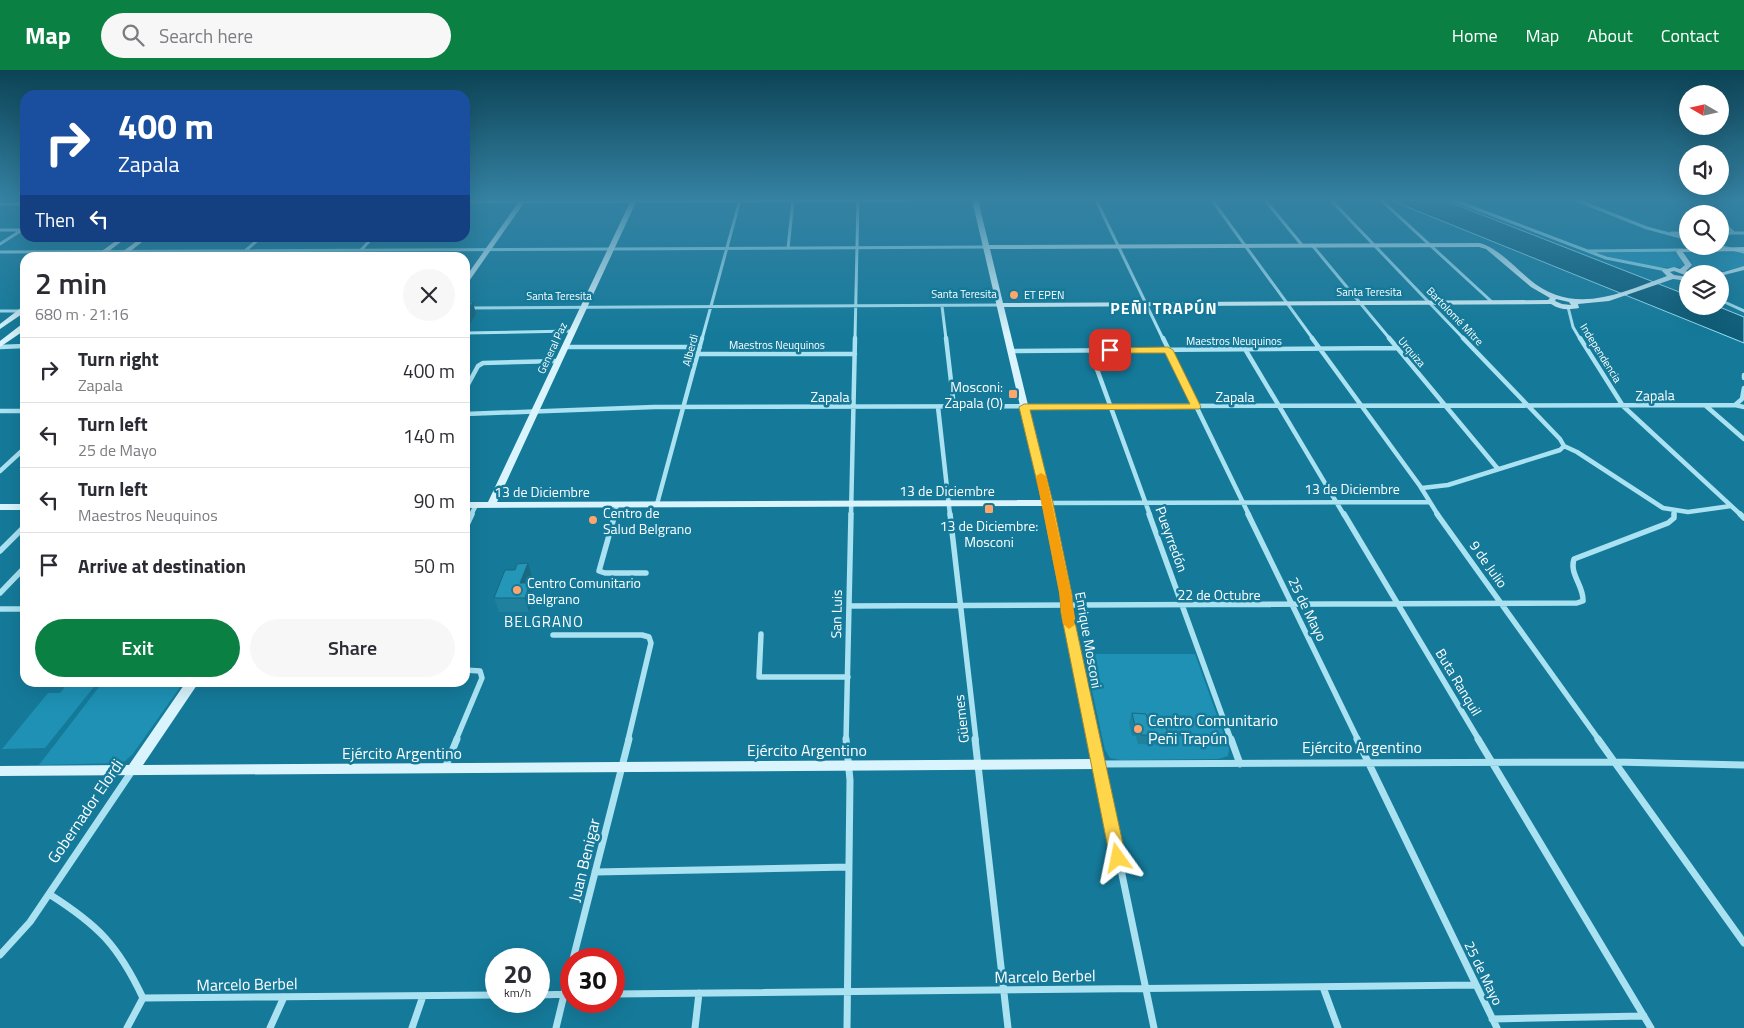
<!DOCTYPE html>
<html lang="en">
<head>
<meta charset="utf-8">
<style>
  :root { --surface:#fff; --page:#f7f7f7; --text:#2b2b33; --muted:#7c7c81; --line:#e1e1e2; --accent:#0b8043 }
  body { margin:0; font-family:"Titillium Web",sans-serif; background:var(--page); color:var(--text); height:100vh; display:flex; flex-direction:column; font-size:19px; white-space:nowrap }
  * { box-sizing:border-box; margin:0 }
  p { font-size:16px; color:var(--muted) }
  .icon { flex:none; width:28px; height:28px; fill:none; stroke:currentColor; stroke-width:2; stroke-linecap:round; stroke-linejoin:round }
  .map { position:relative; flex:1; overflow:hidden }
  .panel { position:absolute; left:20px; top:182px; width:450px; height:435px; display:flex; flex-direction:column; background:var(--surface); border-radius:15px; box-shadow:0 5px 20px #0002 }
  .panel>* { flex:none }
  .hud { position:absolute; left:20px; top:20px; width:450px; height:152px; border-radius:15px; box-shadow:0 5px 20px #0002; background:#1a4fa0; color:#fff; overflow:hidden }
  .needle { width:32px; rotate:279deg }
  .buttons { position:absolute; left:1679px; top:15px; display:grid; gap:10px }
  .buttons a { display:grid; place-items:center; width:50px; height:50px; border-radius:50%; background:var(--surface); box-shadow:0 5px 20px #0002; font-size:25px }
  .speed { position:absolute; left:485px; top:878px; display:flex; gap:10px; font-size:25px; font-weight:700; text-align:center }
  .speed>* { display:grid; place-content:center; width:65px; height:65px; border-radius:50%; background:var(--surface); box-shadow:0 5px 20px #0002; line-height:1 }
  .speed small { font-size:12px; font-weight:400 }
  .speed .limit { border:8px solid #d22; background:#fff; color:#111 }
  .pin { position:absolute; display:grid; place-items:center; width:42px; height:42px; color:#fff; margin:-21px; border-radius:10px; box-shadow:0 2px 8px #0006 }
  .me { position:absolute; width:55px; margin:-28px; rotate:348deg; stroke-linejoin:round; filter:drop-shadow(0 0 4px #0008) }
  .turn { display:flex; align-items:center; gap:18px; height:105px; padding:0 15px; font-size:22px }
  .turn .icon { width:65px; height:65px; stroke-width:2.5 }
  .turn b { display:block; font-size:35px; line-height:42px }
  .then { display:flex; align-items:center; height:48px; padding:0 15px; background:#0003; gap:10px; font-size:19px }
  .round { display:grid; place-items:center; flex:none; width:52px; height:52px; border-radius:26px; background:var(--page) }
  .head { display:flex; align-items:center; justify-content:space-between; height:85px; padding:0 15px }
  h1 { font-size:30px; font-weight:600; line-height:38px }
  .action { display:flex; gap:10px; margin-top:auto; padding:10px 15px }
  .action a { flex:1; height:58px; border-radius:30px; background:var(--accent); color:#fff; font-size:20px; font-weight:600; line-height:58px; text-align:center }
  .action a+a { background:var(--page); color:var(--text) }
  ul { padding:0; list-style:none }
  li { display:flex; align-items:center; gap:15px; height:65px; padding:0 15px; border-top:1px solid var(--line) }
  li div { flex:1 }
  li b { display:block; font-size:19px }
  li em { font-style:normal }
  header { display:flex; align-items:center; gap:30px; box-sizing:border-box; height:70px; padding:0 25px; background:var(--accent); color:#fff }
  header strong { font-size:24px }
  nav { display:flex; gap:28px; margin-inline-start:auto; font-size:18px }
  .search { width:350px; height:45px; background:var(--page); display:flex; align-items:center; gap:12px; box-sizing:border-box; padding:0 18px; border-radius:28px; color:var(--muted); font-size:19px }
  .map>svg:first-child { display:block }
  .green { fill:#1e91b4 }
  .water { fill:#0e5c77; stroke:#9ce2f5 }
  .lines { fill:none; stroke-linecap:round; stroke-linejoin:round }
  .street-far3 { stroke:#aae2f2; stroke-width:3 }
  .street-far2 { stroke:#aae2f2; stroke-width:4.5 }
  .street-far1 { stroke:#aae2f2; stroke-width:5.5 }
  .street { stroke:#aae2f2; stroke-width:7 }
  .secondary { fill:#d9f4fc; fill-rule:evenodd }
  .wall { fill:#1f819e }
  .shaded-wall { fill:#196981 }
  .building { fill:#2496b8; stroke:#196981 }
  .route { fill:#ffd54a; stroke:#a68a30 }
  .slow { fill:#f59e0b }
  .poi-dot { fill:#ffa56b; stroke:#157a9a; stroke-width:2 }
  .labels { text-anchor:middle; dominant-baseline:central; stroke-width:5; stroke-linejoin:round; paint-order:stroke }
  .far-street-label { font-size:11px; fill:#fff; stroke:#157a9a }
  .far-poi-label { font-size:11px; fill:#fff; stroke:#157a9a; text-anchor:start }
  .poi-label { font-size:14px; fill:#fff; stroke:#157a9a; text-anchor:start }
  .street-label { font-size:14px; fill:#fff; stroke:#157a9a }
  .neighbourhood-label { font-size:15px; letter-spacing:1px; fill:#fff; stroke:#157a9a }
  .far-district-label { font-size:16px; font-weight:bold; letter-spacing:1px; fill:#fff; stroke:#157a9a }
  .near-poi-label { font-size:16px; fill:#fff; stroke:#157a9a; text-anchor:start }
  .near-street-label { font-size:16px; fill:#fff; stroke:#157a9a }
</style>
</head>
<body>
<header>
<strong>Map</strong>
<div class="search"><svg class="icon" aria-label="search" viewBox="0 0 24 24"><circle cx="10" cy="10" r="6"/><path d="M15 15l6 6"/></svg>Search here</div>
<nav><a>Home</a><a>Map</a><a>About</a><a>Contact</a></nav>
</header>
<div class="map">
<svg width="1744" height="958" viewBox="0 0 1744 958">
  <rect width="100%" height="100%" fill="#157a9a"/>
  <path class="green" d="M 1670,181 L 1680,185 L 1685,194 L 1684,196 C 1670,201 1611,192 1599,183 Z
    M 1732,181 L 1744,183 L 1744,196 L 1711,204 L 1693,204 L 1691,201 L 1692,193 L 1684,182 Z
    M 1084,584 L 1195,584 L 1229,679 L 1228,686 L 1218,689 L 1120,690 L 1110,688 L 1105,680 Z
    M 68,613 L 97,613 L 45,678 L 2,679 L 48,623 L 60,623 Z
    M 102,613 L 183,613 L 132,685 L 125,691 L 118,693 L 39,695 Z"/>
  <path class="water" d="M 1390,130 L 1444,130 L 1687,225 L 1688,236 L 1717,236 L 1744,247 L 1744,273 Z"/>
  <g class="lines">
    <path class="street-far3" d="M 1096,130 L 1163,269
      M 1212,130 L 1313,269
      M 1265,130 L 1302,175
      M 1331,130 L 1464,269
      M 1381,130 L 1492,232
      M 1453,130 L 1606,188 L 1666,200
      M 1576,130 L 1647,158 L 1688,169
      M 1700,130 L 1714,144
      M 465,132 L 909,130
      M 0,134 L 25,134
      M 1720,150 L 1734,163
      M 0,160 L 22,160
      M 1671,163 L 1688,163
      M 1720,163 L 1744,163
      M 0,174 L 25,158
      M 1312,175 L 1390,269
      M 1718,176 L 1744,182
      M 788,178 L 793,131
      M 1588,181 L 1682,180
      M 0,182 L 986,177
      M 237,188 L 260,168
      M 354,188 L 372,168
      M 1720,230 L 1744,241
      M 942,236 L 946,269
      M 1568,237 L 1573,257 L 1580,269
      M 465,238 L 1000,235
      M 0,241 L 25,241
      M 465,263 L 572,261
      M 702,269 L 740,130
      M 855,269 L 858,130"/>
    <path class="street-far2" d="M 946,268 L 954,337
      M 1163,268 L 1249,445
      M 1312,268 L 1420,416 L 1438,445
      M 1389,268 L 1498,399
      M 1463,268 L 1560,369 L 1564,376
      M 1580,268 L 1623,336 L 1741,445
      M 0,277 L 25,276
      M 565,277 L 700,277
      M 1245,279 L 1344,445
      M 1090,280 L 1150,445
      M 1011,281 L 1397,278
      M 698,284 L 855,284
      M 1744,305 L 1744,308
      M 465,320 L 478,296 L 483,293 L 558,291
      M 1735,335 L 1742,329 L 1744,318
      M 1706,336 L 1744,369
      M 938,337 L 950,445
      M 0,341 L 25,341
      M 465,344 L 654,337 L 1735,335 L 1744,337
      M 1564,376 L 1577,382 L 1663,438 L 1688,442 L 1731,436
      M 0,401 L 25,378
      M 1422,418 L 1448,415 L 1560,380 L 1564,376
      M 1047,433 L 1429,432
      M 657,434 L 702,268
      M 1674,442 L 1674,445
      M 471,445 L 476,435
      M 614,445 L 617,435
      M 851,445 L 855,268"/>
    <path class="street-far1" d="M 615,444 L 599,501 L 605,503 L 646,503
      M 950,444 L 976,670
      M 1149,444 L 1231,670
      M 1248,444 L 1358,670
      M 1344,444 L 1479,670
      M 1437,444 L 1599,670
      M 1740,444 L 1744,448
      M 465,459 L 472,444
      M 0,481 L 25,456
      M 0,523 L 25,497
      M 849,536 L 1577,533 L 1583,531 C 1584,516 1569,504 1574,489 L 1668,453 L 1674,448 L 1674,444
      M 0,539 L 25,539
      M 761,564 L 759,607 L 848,607
      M 553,565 L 642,565 L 649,567 L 651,573 L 628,670
      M 193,613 L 355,613
      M 456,670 L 482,608 L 480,601 L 465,600
      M 846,670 L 851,444"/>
    <path class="street" d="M 846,669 L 850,710 L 847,958
      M 975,669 L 1008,958
      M 1231,669 L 1240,694
      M 1357,669 L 1497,958
      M 1478,669 L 1651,958
      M 1598,669 L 1744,873
      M 445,698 L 457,669
      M 595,802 L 849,797
      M 49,824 C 98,855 118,875 143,928
      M 0,885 L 30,852 L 132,701
      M 573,889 L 629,669
      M 1323,917 L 1338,958
      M 614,924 L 1476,915
      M 539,925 L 571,924
      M 143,928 L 496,925
      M 1492,949 L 1644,946
      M 127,958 L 143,928
      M 270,958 L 284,927
      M 412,958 L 423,926
      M 556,958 L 571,896
      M 695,958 L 699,923
      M 1154,958 L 1099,694 L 1615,692 L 1744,695"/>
    <path class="secondary" d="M 520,130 L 526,130 L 467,214 L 465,215 L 465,208 Z
      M 631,130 L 637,130 L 497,432 L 1042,430 L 972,130 L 978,130 L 989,175 L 1480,173 C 1499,179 1515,197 1529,209 C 1574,247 1620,223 1667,206 L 1662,201 L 1663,200 L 1674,197 L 1680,199 L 1685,195 L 1676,182 L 1679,179 L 1744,177 L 1744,181 L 1683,182 L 1692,195 L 1686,201 L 1691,204 L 1688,204 L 1688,206 L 1674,201 L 1670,202 L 1674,205 L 1688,207 L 1688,211 L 1673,209 L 1609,231 L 1578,234 L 1579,238 C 1568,240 1560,240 1551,234 L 1004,237 L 1052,433 L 1070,522 L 1072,543 L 1105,694 L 1103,698 L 1099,699 L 0,706 L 0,696 L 129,695 L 186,612 L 199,612 L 143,695 L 1092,689 L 1062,543 L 1060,522 L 1043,436 L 465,438 L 465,432 L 488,432 ZM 1479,177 L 1486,179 L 1531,217 L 1550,228 L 1548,230 L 1003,233 L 990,179 ZM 1556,229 L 1569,232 L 1571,235 L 1562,234 L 1555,231 Z
      M 120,168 L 126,168 L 100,188 L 92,188 Z
      M 141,168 L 147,168 L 122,188 L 114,188 Z
      M 1744,196 L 1744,200 L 1720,206 L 1720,204 L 1717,204 Z
      M 22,237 L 25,237 L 25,242 L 0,259 L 0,254 Z
      M 22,254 L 25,254 L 25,260 L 0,277 L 0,271 Z
      M 0,434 L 25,434 L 25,440 L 0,440 Z"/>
  </g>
  <path class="wall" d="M 532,507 L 530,513 L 535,527 L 529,542 L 499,542 L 494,528 Z
    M 1132,643 L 1150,656 L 1168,665 L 1165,675 L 1138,674 L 1136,666 L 1132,666 L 1129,653 Z"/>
  <path class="shaded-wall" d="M 473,232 L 476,244 L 467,259 L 465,253 L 465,244 Z
    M 528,493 L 532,507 L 530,513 L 535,527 L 529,542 L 520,513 Z"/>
  <path class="building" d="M 465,232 L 473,232 L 465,244 Z
    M 528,493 L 520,513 L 530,513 L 525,528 L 494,528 L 505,500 L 515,500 L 517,494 Z
    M 1132,643 L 1146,644 L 1150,656 L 1166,656 L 1168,665 L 1141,665 L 1139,656 L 1135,656 Z"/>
  <linearGradient id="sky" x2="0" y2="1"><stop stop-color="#0c4355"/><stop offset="0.49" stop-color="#3582a3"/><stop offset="1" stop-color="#3582a3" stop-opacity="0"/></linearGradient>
  <rect width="1744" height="264" fill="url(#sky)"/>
  <path class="route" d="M 1168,277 L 1173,280 L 1201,337 L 1199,339 L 1030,340 L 1053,433 L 1072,525 L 1073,543 L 1126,788 L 1124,793 L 1118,795 L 1113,793 L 1110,788 L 1061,543 L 1060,525 L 1042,433 L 1019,337 L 1024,334 L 1190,334 L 1165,283 L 1110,283 L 1106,280 L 1110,278 Z"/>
  <path class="slow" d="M 1041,403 L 1046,406 L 1071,522 L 1076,554 L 1069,559 L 1063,554 L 1059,522 L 1036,406 Z"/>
  <g class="poi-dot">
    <circle cx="1014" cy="225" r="5"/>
    <rect x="1008" y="319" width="10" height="10" rx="2.5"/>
    <rect x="984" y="434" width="10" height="10" rx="2.5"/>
    <circle cx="593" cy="450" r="5"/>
    <circle cx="517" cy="520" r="5"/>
    <circle cx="1138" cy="659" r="5"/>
  </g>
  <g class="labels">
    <g class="far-street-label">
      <text x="1369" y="222">Santa Teresita</text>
      <text x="964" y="224">Santa Teresita</text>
      <text x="559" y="226">Santa Teresita</text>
      <text transform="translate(1455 246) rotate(46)">Bartolomé Mitre</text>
      <text x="1234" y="271">Maestros Neuquinos</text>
      <text x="777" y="275">Maestros Neuquinos</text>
      <text transform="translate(552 278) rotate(-65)">General Paz</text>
      <text transform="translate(690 280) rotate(-75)">Alberdi</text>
      <text transform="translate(1412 282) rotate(50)">Urquiza</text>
      <text transform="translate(1601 283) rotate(58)">Independencia</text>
    </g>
    <g class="far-poi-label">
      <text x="1024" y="225">ET EPEN</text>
    </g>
    <g class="poi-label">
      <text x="1003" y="316" text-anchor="end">Mosconi:<tspan x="1003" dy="16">Zapala (O)</tspan></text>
      <text x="603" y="442">Centro de<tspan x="603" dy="16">Salud Belgrano</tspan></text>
      <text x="989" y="455" text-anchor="middle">13 de Diciembre:<tspan x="989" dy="16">Mosconi</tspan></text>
      <text x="527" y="512">Centro Comunitario<tspan x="527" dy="16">Belgrano</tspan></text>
    </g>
    <g class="street-label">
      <text transform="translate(1655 325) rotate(-1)">Zapala</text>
      <text x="830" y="326">Zapala</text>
      <text x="1235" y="326">Zapala</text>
      <text x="1352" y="418">13 de Diciembre</text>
      <text x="947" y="420">13 de Diciembre</text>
      <text x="542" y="421">13 de Diciembre</text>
      <text transform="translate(1172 469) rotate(70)">Pueyrredón</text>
      <text transform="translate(1489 494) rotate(55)">9 de Julio</text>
      <text x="1219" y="524">22 de Octubre</text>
      <text transform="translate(1308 539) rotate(64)">25 de Mayo</text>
      <text transform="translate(836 544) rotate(-89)">San Luis</text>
      <text transform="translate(1089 570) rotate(80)">Enrique Mosconi</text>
      <text transform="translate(1459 612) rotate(59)">Buta Ranquil</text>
      <text transform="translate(961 649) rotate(-96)">Güemes</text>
      <text transform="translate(1484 903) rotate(64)">25 de Mayo</text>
    </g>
    <g class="neighbourhood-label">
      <text x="544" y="551">BELGRANO</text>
    </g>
    <g class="far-district-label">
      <text x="1164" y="238">PEÑI TRAPÚN</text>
    </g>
    <g class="near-poi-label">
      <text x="1148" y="650">Centro Comunitario<tspan x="1148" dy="18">Peñi Trapún</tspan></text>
    </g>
    <g class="near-street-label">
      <text x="1362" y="677">Ejército Argentino</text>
      <text x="807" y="680">Ejército Argentino</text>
      <text x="402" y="683">Ejército Argentino</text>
      <text transform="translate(85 741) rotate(-56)">Gobernador Elordi</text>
      <text transform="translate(584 790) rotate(-76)">Juan Benigar</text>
      <text transform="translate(1045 906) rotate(-1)">Marcelo Berbel</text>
      <text transform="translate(247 914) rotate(-1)">Marcelo Berbel</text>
    </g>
  </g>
</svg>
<div class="buttons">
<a><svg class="needle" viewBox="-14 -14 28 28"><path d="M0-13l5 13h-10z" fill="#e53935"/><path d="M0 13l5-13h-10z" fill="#7c7c81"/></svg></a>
<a><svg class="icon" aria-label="sound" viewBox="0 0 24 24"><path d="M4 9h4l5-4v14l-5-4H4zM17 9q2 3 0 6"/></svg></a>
<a><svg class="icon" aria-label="search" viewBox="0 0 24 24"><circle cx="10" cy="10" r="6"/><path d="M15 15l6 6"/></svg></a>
<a><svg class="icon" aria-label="layers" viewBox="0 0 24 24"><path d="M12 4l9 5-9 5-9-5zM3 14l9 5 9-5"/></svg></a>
</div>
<div class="speed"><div>20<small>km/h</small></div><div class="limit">30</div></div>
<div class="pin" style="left:1110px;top:280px;background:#d93025"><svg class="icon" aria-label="arrive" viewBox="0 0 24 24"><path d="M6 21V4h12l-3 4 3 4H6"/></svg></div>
<svg class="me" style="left:1118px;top:788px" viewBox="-20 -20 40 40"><path d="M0-17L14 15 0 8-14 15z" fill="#ffd54a" stroke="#fff" stroke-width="4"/></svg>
<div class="hud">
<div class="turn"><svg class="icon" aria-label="right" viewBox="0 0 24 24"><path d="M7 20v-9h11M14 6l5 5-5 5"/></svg><div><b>400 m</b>Zapala</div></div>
<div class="then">Then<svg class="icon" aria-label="left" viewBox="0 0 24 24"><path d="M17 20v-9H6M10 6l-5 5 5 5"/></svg></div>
</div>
<section class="panel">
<div class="head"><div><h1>2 min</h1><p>680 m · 21:16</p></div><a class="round"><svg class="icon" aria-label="close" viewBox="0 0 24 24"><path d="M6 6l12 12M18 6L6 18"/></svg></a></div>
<ul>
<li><svg class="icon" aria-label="right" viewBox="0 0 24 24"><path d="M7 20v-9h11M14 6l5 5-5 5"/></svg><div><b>Turn right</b><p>Zapala</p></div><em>400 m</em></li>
<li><svg class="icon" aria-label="left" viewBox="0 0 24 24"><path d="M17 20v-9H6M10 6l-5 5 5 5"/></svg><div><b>Turn left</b><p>25 de Mayo</p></div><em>140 m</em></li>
<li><svg class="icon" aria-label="left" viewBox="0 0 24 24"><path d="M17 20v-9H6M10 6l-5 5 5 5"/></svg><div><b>Turn left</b><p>Maestros Neuquinos</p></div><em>90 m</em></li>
<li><svg class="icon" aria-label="arrive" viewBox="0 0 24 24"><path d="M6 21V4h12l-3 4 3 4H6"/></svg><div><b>Arrive at destination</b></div><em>50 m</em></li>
</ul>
<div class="action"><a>Exit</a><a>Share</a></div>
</section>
</div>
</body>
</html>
